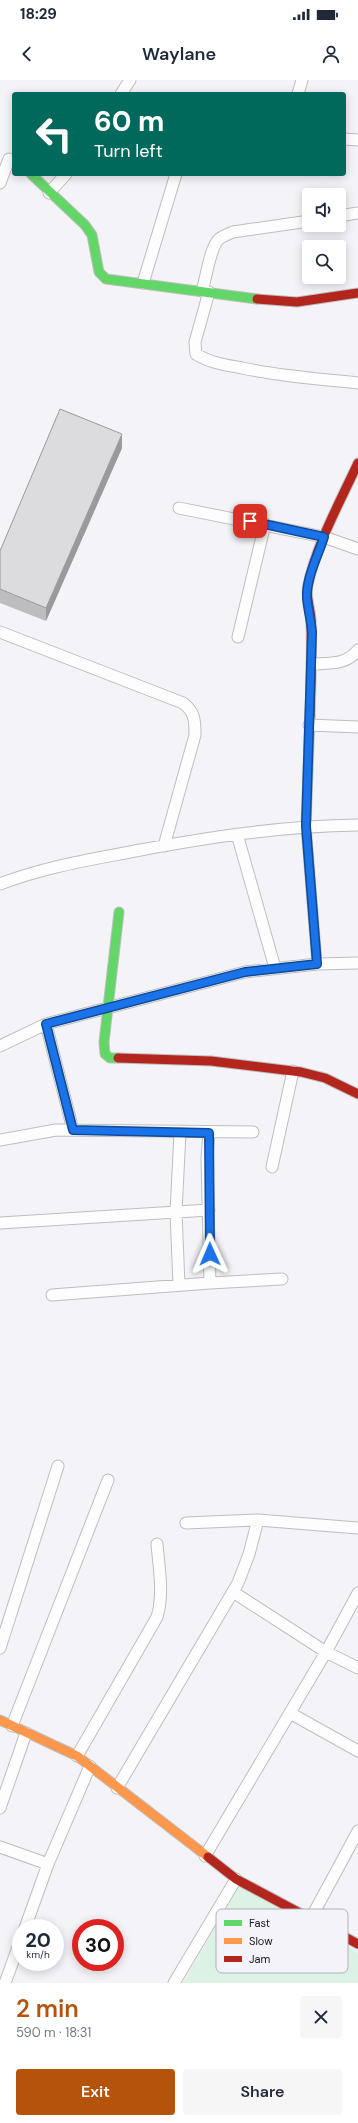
<!DOCTYPE html>
<html lang="en">
<head>
<meta charset="utf-8">
<style>
  :root { --surface:#fff; --page:#f6f6f7; --text:#1f2937; --muted:#747a83; --accent:#b45309 }
  body { margin:0; font-family:"DM Sans",sans-serif; background:var(--page); color:var(--text); height:100vh; display:flex; flex-direction:column; font-size:15px; white-space:nowrap }
  * { box-sizing:border-box; margin:0 }
  p { font-size:13px; color:var(--muted) }
  .icon { flex:none; width:22px; height:22px; fill:none; stroke:currentColor; stroke-width:2; stroke-linecap:round; stroke-linejoin:round }
  .map { position:relative; height:1903px; overflow:hidden }
  .sheet { display:flex; flex-direction:column; background:var(--surface); flex:1 }
  .sheet>* { flex:none }
  .banner { position:absolute; left:12px; top:12px; width:334px; height:84px; border-radius:4px; box-shadow:0 2px 10px #0003; background:#00695c; color:#fff; overflow:hidden }
  .fabs { position:absolute; left:302px; top:108px; display:grid; gap:8px }
  .fabs a { display:grid; place-items:center; width:44px; height:44px; border-radius:4px; background:var(--surface); box-shadow:0 2px 10px #0003; font-size:20px }
  .speed { position:absolute; left:12px; top:1839px; display:flex; gap:8px; font-size:20px; font-weight:700; text-align:center }
  .speed>* { display:grid; place-content:center; width:52px; height:52px; border-radius:50%; background:var(--surface); box-shadow:0 2px 10px #0003; line-height:1 }
  .speed small { font-size:10px; font-weight:400 }
  .speed .limit { border:6px solid #d22; background:#fff; color:#111 }
  .pin { position:absolute; display:grid; place-items:center; width:34px; height:34px; color:#fff; margin:-17px; border-radius:8px; box-shadow:0 2px 6px #0006 }
  .me { position:absolute; width:44px; margin:-22px; rotate:359deg; stroke-linejoin:round; filter:drop-shadow(0 0 3px #0008) }
  .turn { display:flex; align-items:center; gap:14px; height:84px; padding:0 16px; font-size:18px }
  .turn .icon { width:52px; height:52px; stroke-width:2.5 }
  .turn b { display:block; font-size:28px; line-height:34px }
  .round { display:grid; place-items:center; flex:none; width:42px; height:42px; border-radius:4px; background:var(--page) }
  .headline { display:flex; align-items:center; justify-content:space-between; height:68px; padding:0 16px }
  h1 { font-size:24px; font-weight:600; line-height:30px; color:var(--accent) }
  .cta { display:flex; gap:8px; margin-top:auto; padding:8px 16px }
  .cta a { flex:1; height:46px; border-radius:4px; background:var(--accent); color:#fff; font-size:16px; font-weight:600; line-height:46px; text-align:center }
  .cta a+a { background:var(--page); color:var(--text) }
  .status { display:flex; justify-content:space-between; align-items:center; height:28px; padding:0 20px; background:var(--surface); direction:ltr }
  .status svg { height:11px; fill:currentColor }
  header { display:flex; justify-content:space-between; align-items:center; height:52px; padding:0 16px; background:var(--surface); font-size:18px; font-weight:600 }
  .map>svg:first-child { display:block }
  .green { fill:#dcf2e5 }
  .lines { fill:none; stroke-linecap:round; stroke-linejoin:round }
  .street-casing { stroke:#bebec0; stroke-width:13 }
  .fast-casing { stroke:#bebec0; stroke-width:11 }
  .slow-casing { stroke:#bebec0; stroke-width:11 }
  .jam-casing { stroke:#bebec0; stroke-width:11 }
  .street { stroke:#fdfdfe; stroke-width:11 }
  .fast { stroke:#63d668; stroke-width:9 }
  .slow { stroke:#ff974d; stroke-width:9 }
  .jam { stroke:#b3261e; stroke-width:9 }
  .wall { fill:#bdbdc0 }
  .shaded-wall { fill:#9a9a9c }
  .building { fill:#dcdcdf; stroke:#9a9a9c }
  .route-casing { stroke:#114b97; stroke-width:10 }
  .route { stroke:#1a73e8; stroke-width:7 }
  .key { fill:#f3f3f9; stroke:#b1b1b6; stroke-width:1 }
  .key-label { font-size:11px; fill:#171719 }
</style>
</head>
<body>
<div class="status"><b>18:29</b><svg viewBox="0 0 49 12"><path d="M0 12V9h3v3zM5 12V6h3v6zM10 12V3h3v9zM15 12V0h3v12zM26 1h20v11H26zM47 4h2v5h-2z"/></svg></div>
<header><svg class="icon" aria-label="back" viewBox="0 0 24 24"><path d="M15 5l-7 7 7 7"/></svg>Waylane<svg class="icon" aria-label="person" viewBox="0 0 24 24"><circle cx="12" cy="8" r="4"/><path d="M4 21q1-7 8-7t8 7"/></svg></header>
<div class="map">
<svg width="358" height="1903" viewBox="0 0 358 1903">
  <rect width="100%" height="100%" fill="#f4f4f8"/>
  <path class="green" d="M 240,1805 L 286,1830 L 358,1873 L 358,1903 L 183,1903 Z"/>
  <g class="lines">
    <defs>
      <path id="street" d="M 121,14 L 130,0
        M 298,14 L 302,0
        M 344,59 L 358,60
        M 0,103 L 9,79
        M 49,113 L 66,94
        M 339,136 L 358,133
        M 143,203 L 176,94
        M 202,211 C 206,199 210,167 219,159 C 223,156 228,154 233,152 L 309,141
        M 209,212 L 195,262 L 196,274 C 210,283 226,285 242,288 C 280,296 319,299 358,303
        M 179,428 L 324,457 L 358,469
        M 0,552 L 183,623 C 195,632 195,641 195,655 L 164,766
        M 238,557 L 265,444
        M 312,584 C 330,583 346,585 358,570
        M 309,645 L 358,647
        M 237,754 L 275,888
        M 0,804 C 44,787 89,780 135,771 C 210,757 282,746 358,745
        M 46,944 L 73,1050
        M 0,966 L 46,944 L 245,892 L 317,884 L 358,883
        M 209,1053 L 207,1078 L 210,1203
        M 0,1060 L 56,1050 L 253,1052
        M 272,1087 L 293,991
        M 0,1143 L 209,1130
        M 179,1205 L 176,1132 L 180,1053
        M 52,1215 L 210,1203 L 282,1199
        M 186,1443 L 258,1440 L 358,1448
        M 233,1512 L 326,1572 L 358,1588
        M 0,1568 L 58,1386
        M 290,1633 L 358,1671
        M 12,1646 L 108,1400
        M 77,1676 L 157,1537 C 164,1514 159,1488 157,1464
        M 117,1708 L 238,1503 L 249,1474 L 258,1440
        M 0,1728 L 26,1653
        M 0,1767 L 48,1784
        M 205,1776 L 326,1572 L 358,1513
        M 311,1838 L 358,1751
        M 25,1848 L 48,1784 L 90,1686
        M 5,1903 L 21,1859
        M 174,1903 L 236,1799"/>
      <path id="fast" d="M 31,94 L 85,145 L 92,155 L 99,192 L 106,199 L 257,219
        M 310,636 L 306,746 L 317,884
        M 118,978 L 110,978 L 105,974 L 104,962 L 119,832"/>
      <path id="slow" d="M 0,1640 L 77,1676 L 208,1777"/>
      <path id="jam" d="M 257,219 L 297,222 L 358,213
        M 310,636 C 311,605 312,573 311,541 C 311,529 305,518 308,505 C 316,465 341,420 358,383
        M 118,978 L 211,981 L 301,992 L 325,998 L 358,1014
        M 208,1777 L 236,1799 L 358,1864"/>
    </defs>
    <use href="#street" class="street-casing"/>
    <use href="#fast" class="fast-casing"/>
    <use href="#slow" class="slow-casing"/>
    <use href="#jam" class="jam-casing"/>
    <use href="#street" class="street"/>
    <use href="#fast" class="fast"/>
    <use href="#slow" class="slow"/>
    <use href="#jam" class="jam"/>
  </g>
  <path class="wall" d="M 122,368 L 46,541 L 0,523 L 0,471 Z"/>
  <path class="shaded-wall" d="M 122,354 L 122,368 L 46,541 L 46,528 Z"/>
  <path class="building" d="M 60,329 L 122,354 L 46,528 L 0,509 L 0,471 Z"/>
  <g class="lines">
    <defs>
      <path id="route" d="M 210,1174 L 209,1053 L 73,1050 L 46,944 L 245,892 L 317,884 L 306,746 L 312,552 C 311,541 308,529 307,518 C 306,498 318,476 324,457 L 250,441"/>
    </defs>
    <use href="#route" class="route-casing"/>
    <use href="#route" class="route"/>
  </g>
  <rect x="216" y="1829" width="132" height="64" rx="6" class="key"/>
  <rect x="224" y="1840" width="18" height="6" fill="#63d668"/>
  <rect x="224" y="1858" width="18" height="6" fill="#ff974d"/>
  <rect x="224" y="1876" width="18" height="6" fill="#b3261e"/>
  <g class="key-label">
    <text x="249" y="1847">Fast</text>
    <text x="249" y="1865">Slow</text>
    <text x="249" y="1883">Jam</text>
  </g>
</svg>
<div class="fabs">
<a><svg class="icon" aria-label="sound" viewBox="0 0 24 24"><path d="M4 9h4l5-4v14l-5-4H4zM17 9q2 3 0 6"/></svg></a>
<a><svg class="icon" aria-label="search" viewBox="0 0 24 24"><circle cx="10" cy="10" r="6"/><path d="M15 15l6 6"/></svg></a>
</div>
<div class="speed"><div>20<small>km/h</small></div><div class="limit">30</div></div>
<div class="pin" style="left:250px;top:441px;background:#d93025"><svg class="icon" aria-label="arrive" viewBox="0 0 24 24"><path d="M6 21V4h12l-3 4 3 4H6"/></svg></div>
<svg class="me" style="left:210px;top:1174px" viewBox="-20 -20 40 40"><path d="M0-17L14 15 0 8-14 15z" fill="#1a73e8" stroke="#fff" stroke-width="4"/></svg>
<div class="banner">
<div class="turn"><svg class="icon" aria-label="left" viewBox="0 0 24 24"><path d="M17 20v-9H6M10 6l-5 5 5 5"/></svg><div><b>60 m</b>Turn left</div></div>
</div>
</div>
<section class="sheet">
<div class="headline"><div><h1>2 min</h1><p>590 m · 18:31</p></div><a class="round"><svg class="icon" aria-label="close" viewBox="0 0 24 24"><path d="M6 6l12 12M18 6L6 18"/></svg></a></div>
<div class="cta"><a>Exit</a><a>Share</a></div>
</section>
</body>
</html>
